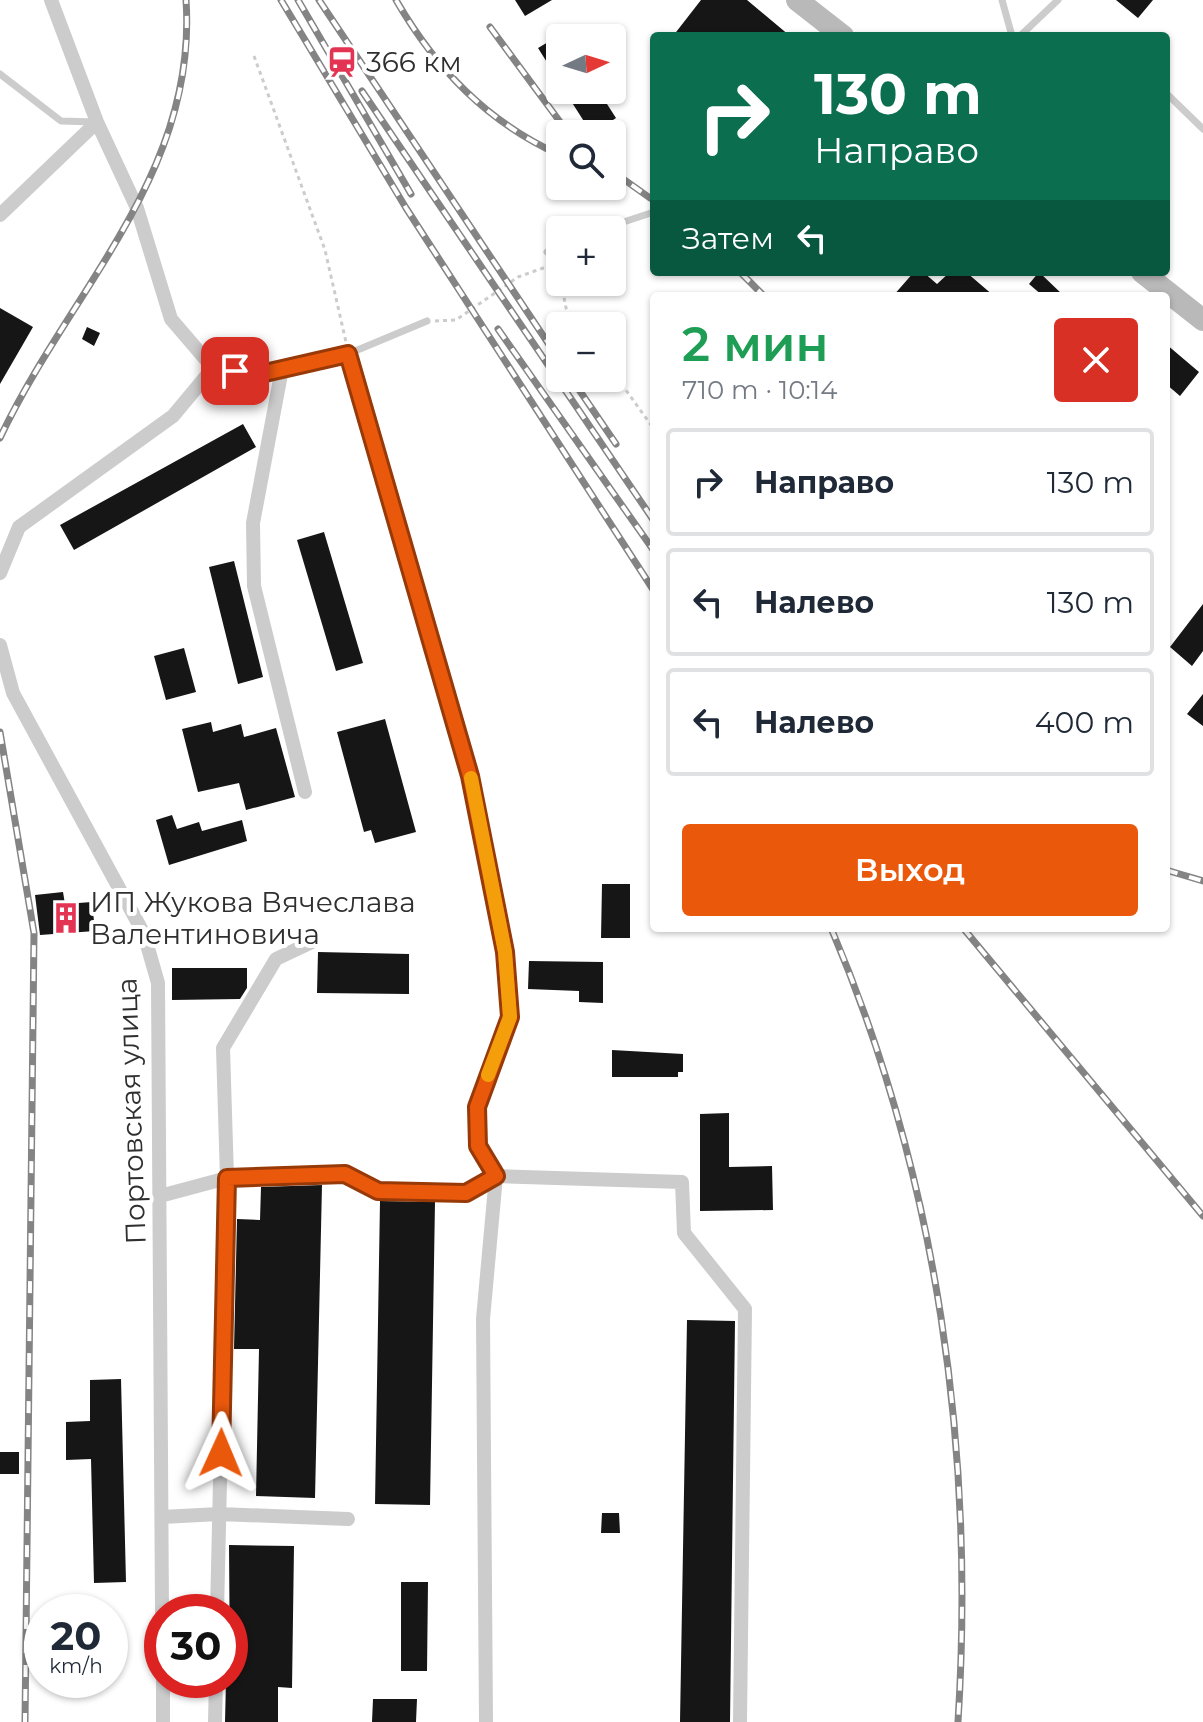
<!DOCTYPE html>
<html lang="ru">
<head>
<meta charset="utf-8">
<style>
  :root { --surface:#fff; --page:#f2f2f3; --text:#1f2937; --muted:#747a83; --line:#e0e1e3; --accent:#ea580c }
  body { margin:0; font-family:Montserrat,sans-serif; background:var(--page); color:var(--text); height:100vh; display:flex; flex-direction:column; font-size:30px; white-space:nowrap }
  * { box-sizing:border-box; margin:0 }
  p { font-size:26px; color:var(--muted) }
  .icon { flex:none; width:44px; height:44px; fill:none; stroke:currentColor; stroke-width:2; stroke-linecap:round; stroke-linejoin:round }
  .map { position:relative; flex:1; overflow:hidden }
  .panel { position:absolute; left:650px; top:292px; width:520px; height:640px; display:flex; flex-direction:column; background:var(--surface); border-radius:8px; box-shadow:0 2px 6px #0004 }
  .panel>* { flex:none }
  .banner { position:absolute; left:650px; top:32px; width:520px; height:244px; border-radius:8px; box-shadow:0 2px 6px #0004; background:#0b6e4f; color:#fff; overflow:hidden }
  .needle { width:52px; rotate:86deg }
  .tools { position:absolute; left:546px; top:24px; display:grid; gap:16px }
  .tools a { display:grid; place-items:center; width:80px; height:80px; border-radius:8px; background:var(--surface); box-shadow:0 2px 6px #0004; font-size:40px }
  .speed { position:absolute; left:24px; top:1594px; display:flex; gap:16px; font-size:40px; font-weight:700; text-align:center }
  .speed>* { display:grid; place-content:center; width:104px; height:104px; border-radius:50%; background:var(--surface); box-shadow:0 2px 6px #0004; line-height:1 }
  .speed small { font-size:20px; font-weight:400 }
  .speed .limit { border:12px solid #d22; background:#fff; color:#111 }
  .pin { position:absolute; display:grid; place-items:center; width:68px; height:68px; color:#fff; margin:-34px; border-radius:16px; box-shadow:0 4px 12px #0006 }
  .me { position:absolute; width:88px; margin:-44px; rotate:1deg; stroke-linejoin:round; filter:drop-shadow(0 0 6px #0008) }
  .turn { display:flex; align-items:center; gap:28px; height:168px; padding:0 32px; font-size:36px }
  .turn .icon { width:104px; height:104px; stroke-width:2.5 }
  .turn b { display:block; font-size:56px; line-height:68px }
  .then { display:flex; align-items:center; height:76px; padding:0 32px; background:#0003; gap:16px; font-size:30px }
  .round { display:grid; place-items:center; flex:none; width:84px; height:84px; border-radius:8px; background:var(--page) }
  .headline { display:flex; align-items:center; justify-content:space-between; height:136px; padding:0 32px }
  h1 { font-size:48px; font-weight:600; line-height:60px; color:#1e9e55 }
  .primary-button { display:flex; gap:16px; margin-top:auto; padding:16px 32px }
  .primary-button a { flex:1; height:92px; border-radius:8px; background:var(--accent); color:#fff; font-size:32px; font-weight:600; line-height:92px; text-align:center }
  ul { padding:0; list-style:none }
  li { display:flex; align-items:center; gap:24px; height:108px; margin:0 16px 12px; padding:0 16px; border:4px solid var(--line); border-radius:8px }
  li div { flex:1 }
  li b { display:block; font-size:30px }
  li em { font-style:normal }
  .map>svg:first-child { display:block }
  .building { fill:#161616 }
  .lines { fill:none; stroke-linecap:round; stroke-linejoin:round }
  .path { stroke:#ccc; stroke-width:3; stroke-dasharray:4 4; stroke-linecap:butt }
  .lane { stroke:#ccc; stroke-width:7 }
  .street { stroke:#ccc; stroke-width:14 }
  .secondary { stroke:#b9b9b9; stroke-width:22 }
  .rail-casing { stroke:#848484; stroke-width:7 }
  .rail { stroke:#fff; stroke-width:4; stroke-dasharray:12; stroke-linecap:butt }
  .route-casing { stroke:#983908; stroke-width:20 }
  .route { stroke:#ea580c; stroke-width:14 }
  .slow { stroke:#f59e0b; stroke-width:14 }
  .labels { text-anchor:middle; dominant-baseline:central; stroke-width:8; stroke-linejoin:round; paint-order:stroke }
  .poi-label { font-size:28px; fill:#2f2f2f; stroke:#fff; text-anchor:start }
  .street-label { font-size:28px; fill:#2f2f2f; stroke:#fff }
</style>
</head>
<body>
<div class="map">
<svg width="1203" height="1722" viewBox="0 0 1203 1722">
  <rect width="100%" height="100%" fill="#fff"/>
  <path class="building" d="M 515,0 L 552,0 L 525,16 Z
    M 701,0 L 747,0 L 790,36 L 673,36 Z
    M 1116,0 L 1153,0 L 1138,18 Z
    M 560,35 L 560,83 L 538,48 Z
    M 564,90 L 598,90 L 616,118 L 592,134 Z
    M 914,272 L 923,272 L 937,284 L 950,272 L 966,272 L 994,296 L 893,296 Z
    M 1039,272 L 1064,296 L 1043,296 L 1029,284 Z
    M 0,308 L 33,327 L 0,384 Z
    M 87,327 L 100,333 L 94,346 L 82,339 Z
    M 1166,344 L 1199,372 L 1180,396 L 1166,384 Z
    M 243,424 L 256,447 L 74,550 L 60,525 Z
    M 324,532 L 363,663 L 336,671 L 297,540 Z
    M 234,561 L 263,677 L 238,684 L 209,567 Z
    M 1203,604 L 1203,651 L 1192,666 L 1170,647 Z
    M 184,648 L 196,692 L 166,700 L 154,656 Z
    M 1203,694 L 1203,726 L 1187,714 Z
    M 385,719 L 416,832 L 375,843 L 371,830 L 364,832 L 337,732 Z
    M 211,722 L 213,732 L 241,724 L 244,737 L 276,728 L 295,797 L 246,810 L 239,783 L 198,792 L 182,729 Z
    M 172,815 L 177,829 L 199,822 L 202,831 L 242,820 L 247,841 L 169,865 L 156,820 Z
    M 602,884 L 630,884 L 630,938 L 601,938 Z
    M 63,892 L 65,904 L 92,902 L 95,931 L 40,935 L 35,895 Z
    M 318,952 L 409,954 L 409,994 L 317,993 Z
    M 529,961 L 603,962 L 603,1003 L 579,1002 L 579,991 L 528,989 Z
    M 172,968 L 247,968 L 247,988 L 240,999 L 172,1000 Z
    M 612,1050 L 683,1054 L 683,1072 L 678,1072 L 678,1077 L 612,1077 Z
    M 729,1113 L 729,1167 L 772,1166 L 773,1210 L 700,1211 L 700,1114 Z
    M 322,1185 L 315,1498 L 256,1496 L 259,1349 L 234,1349 L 237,1219 L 260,1220 L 261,1187 Z
    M 380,1201 L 435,1202 L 430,1505 L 375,1504 Z
    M 687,1320 L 735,1321 L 730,1722 L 680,1722 Z
    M 121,1379 L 126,1582 L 94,1583 L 91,1459 L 66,1460 L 66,1422 L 90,1421 L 90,1380 Z
    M 0,1452 L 19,1452 L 19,1474 L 0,1474 Z
    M 602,1513 L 619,1513 L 620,1533 L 601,1533 Z
    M 229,1545 L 294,1546 L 292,1688 L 278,1687 L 278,1722 L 225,1722 L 226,1680 L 230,1680 Z
    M 401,1582 L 428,1582 L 427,1671 L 401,1671 Z
    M 373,1699 L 417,1699 L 416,1722 L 372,1722 Z"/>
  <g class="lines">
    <path class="path" d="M 254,56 L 325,250 L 346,342
      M 560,276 L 560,279
      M 561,282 L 566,308 L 579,326
      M 435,321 L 456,320 L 518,277 L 560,262
      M 612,371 L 654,429"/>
    <path class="lane" d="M 1002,0 L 1012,36
      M 1020,36 L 1058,0
      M 0,74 L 61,121 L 95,122
      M 1166,93 L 1203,129
      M 599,230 L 654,212
      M 547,252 L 560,244
      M 427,321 L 348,354 L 470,776 L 505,952"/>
    <path class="street" d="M 51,0 L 97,122 L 137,208 L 171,319 L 213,368
      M 0,215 L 97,122
      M 282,369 L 253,523 L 254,586 L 305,792
      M 0,573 L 19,527 L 173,416 L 213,368 L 256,375 L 348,354
      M 0,645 L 13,693 L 144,934 L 158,983 L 162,1612
      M 160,1196 L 227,1178 L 345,1174 L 378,1191 L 466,1193 L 496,1176 L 682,1182 L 684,1233 L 745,1309 L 740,1722
      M 162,1517 L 219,1514 L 348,1519
      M 217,1612 L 227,1178 L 223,1048 L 276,959 L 312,942
      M 163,1680 L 163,1722
      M 215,1722 L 216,1680
      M 486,1722 L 483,1319 L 496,1176 L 478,1146 L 477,1107 L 510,1017 L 505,952"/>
    <path class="secondary" d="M 797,0 L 843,36
      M 1142,272 L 1203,320"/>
    <defs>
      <path id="rail" d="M 281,0 L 406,208 L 654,591
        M 298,0 L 411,194
        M 319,0 L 560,361
        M 396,0 C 436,69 487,122 560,155
        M 490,27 L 569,134
        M 362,91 L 654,521
        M 612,171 L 650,198
        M 741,273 L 764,296
        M 498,329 L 654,551
        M 571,378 L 616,444
        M 0,438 C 69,291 198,174 186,0
        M 0,732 L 34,933 L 25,1722
        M 1166,870 L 1203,881
        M 831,928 C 938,1179 975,1451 958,1722
        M 963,928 L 1203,1216"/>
    </defs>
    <use href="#rail" class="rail-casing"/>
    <use href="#rail" class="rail"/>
  </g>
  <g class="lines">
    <defs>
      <path id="route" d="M 221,1453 L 227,1178 L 345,1174 L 378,1191 L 466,1193 L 496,1176 L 478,1146 L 477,1107 L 510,1017 L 505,952 L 470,776 L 348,354 L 256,375 L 235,371"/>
    </defs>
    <use href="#route" class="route-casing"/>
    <use href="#route" class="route"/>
    <path class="slow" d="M 471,778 L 505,952 L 510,1017 L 488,1075"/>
  </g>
  <defs>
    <symbol id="station-bare" viewBox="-9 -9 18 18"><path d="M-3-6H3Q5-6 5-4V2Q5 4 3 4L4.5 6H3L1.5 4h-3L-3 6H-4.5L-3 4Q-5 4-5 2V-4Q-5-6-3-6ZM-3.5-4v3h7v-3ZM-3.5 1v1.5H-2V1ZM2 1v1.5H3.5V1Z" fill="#e33553" stroke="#fff" stroke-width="2.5" paint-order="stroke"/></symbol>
    <symbol id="building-bare" viewBox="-9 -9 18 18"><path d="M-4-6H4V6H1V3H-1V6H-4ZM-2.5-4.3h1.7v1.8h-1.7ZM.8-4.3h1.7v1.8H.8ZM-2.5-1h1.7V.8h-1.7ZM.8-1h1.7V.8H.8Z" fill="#e33553" stroke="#fff" stroke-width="2.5" paint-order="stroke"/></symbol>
  </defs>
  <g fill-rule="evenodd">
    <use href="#station-bare" x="320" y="40" width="44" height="44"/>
    <use href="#building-bare" x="44" y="896" width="44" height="44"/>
  </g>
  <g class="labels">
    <g class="poi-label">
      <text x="366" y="62">366 км</text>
      <text x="90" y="902">ИП Жукова Вячеслава<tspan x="90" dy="32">Валентиновича</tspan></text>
    </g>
    <g class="street-label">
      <text transform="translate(131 1111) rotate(-92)">Портовская улица</text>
    </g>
  </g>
</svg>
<div class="tools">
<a><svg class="needle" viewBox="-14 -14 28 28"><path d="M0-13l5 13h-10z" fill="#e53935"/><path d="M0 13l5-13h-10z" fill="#747a83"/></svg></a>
<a><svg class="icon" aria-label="search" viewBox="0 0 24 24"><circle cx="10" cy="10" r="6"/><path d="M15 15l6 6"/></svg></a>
<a>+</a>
<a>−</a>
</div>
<div class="speed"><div>20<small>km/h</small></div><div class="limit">30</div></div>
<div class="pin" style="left:235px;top:371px;background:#d93025"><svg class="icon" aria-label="arrive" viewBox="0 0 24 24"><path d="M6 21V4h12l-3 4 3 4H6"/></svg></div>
<svg class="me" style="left:221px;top:1453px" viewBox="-20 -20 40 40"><path d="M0-17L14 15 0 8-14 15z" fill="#ea580c" stroke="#fff" stroke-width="4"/></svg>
<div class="banner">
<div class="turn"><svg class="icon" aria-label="right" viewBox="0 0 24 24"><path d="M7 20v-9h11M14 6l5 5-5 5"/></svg><div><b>130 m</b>Направо</div></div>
<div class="then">Затем<svg class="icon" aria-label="left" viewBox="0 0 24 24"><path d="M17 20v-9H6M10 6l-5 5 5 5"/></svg></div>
</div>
<section class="panel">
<div class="headline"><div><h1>2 мин</h1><p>710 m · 10:14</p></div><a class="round" style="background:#d93025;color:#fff"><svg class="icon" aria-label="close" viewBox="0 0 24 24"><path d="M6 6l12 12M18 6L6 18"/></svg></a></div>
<ul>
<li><svg class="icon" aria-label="right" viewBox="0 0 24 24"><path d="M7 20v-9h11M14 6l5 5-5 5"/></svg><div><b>Направо</b></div><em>130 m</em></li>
<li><svg class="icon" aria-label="left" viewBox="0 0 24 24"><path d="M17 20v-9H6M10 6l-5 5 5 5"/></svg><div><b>Налево</b></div><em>130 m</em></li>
<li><svg class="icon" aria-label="left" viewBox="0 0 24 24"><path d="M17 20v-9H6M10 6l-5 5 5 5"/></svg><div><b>Налево</b></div><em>400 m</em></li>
</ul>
<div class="primary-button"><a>Выход</a></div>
</section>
</div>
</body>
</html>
